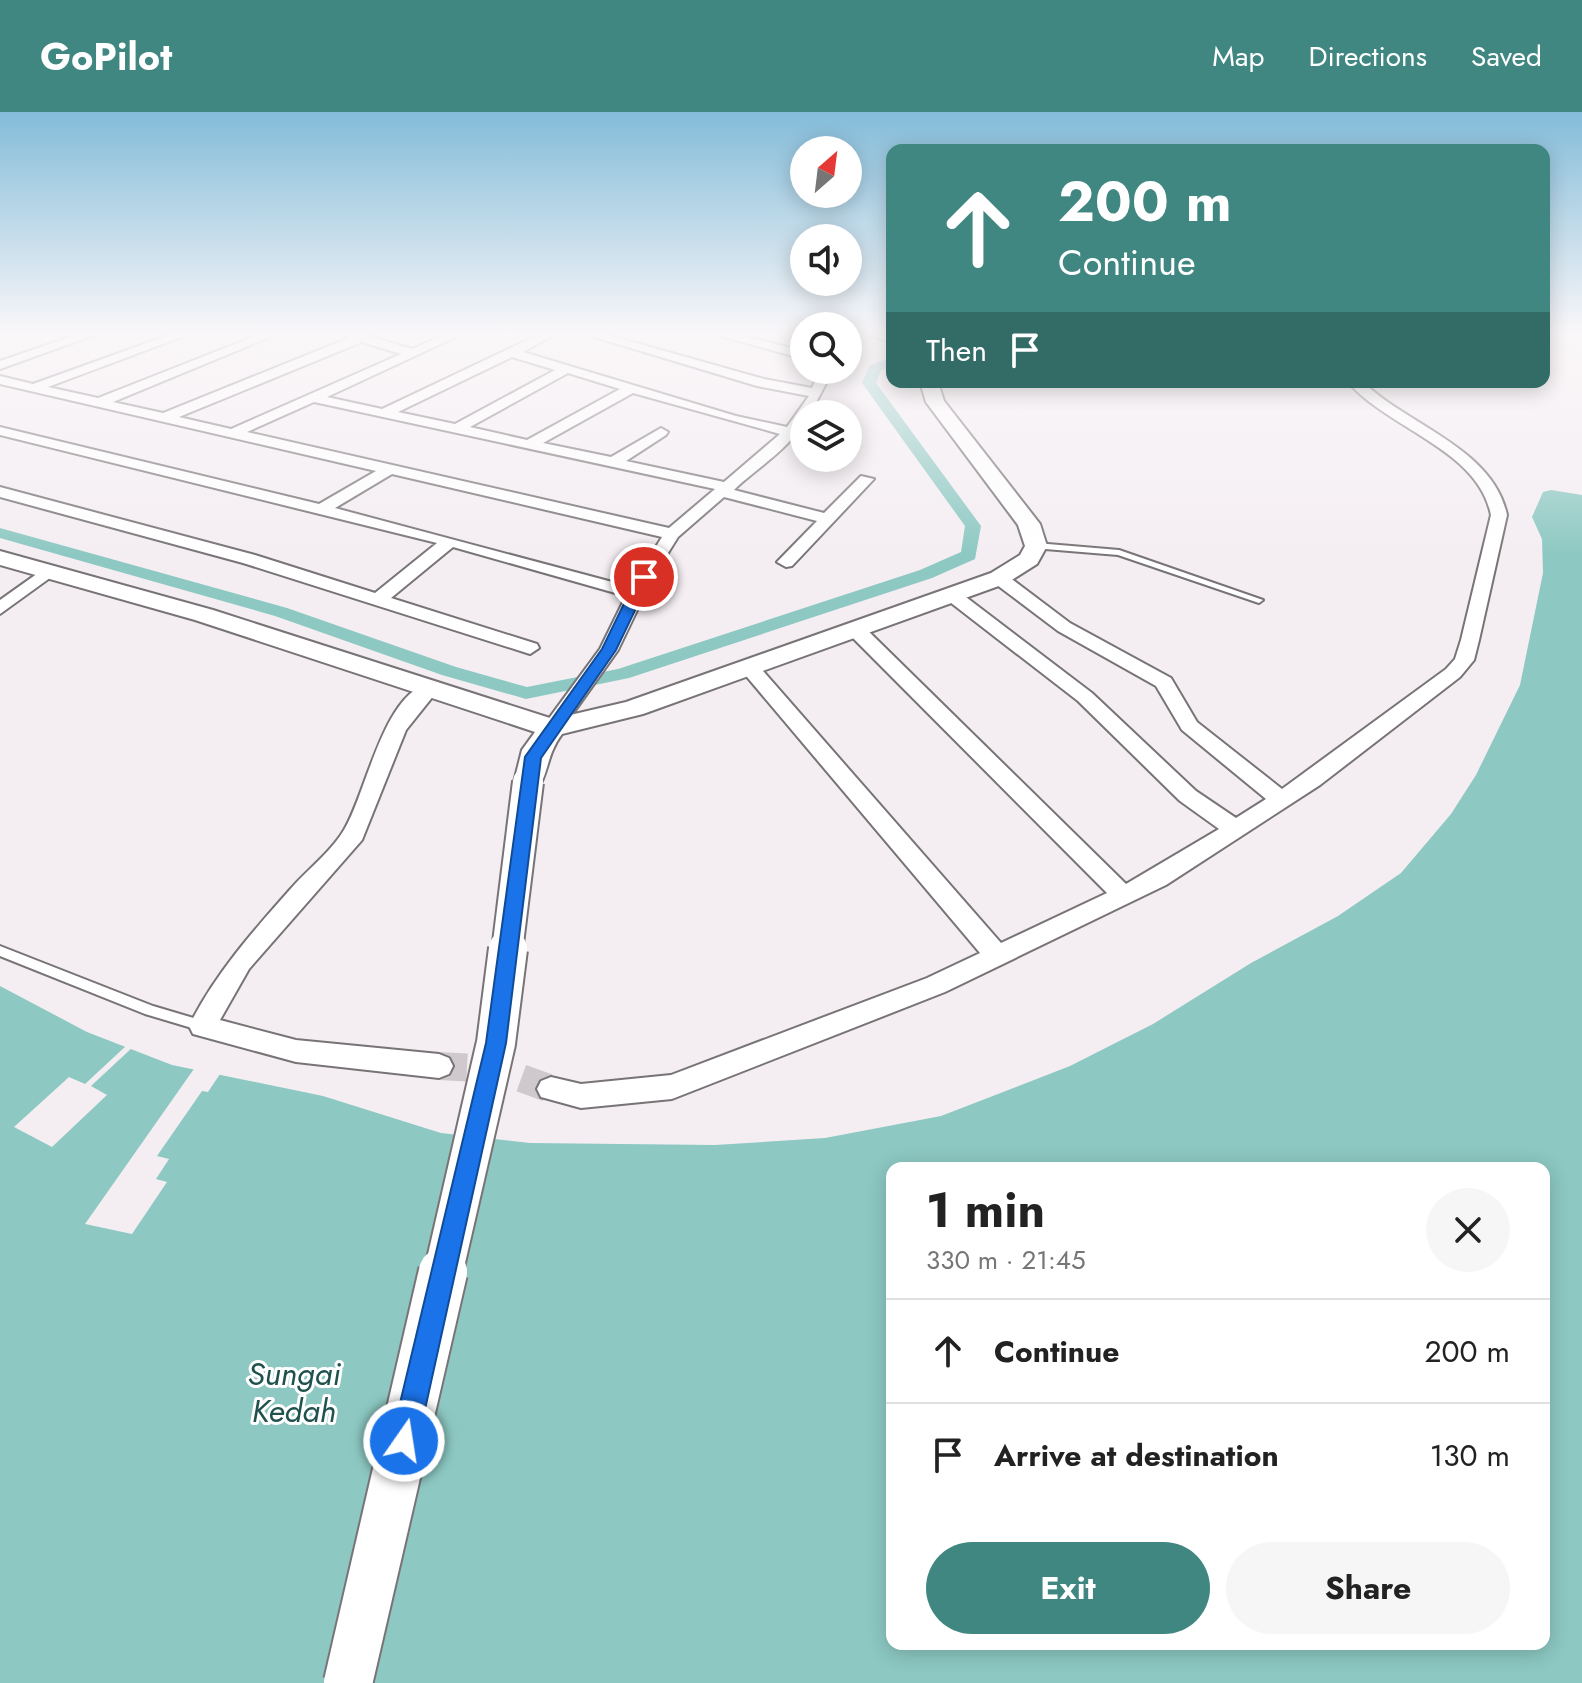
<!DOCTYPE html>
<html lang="en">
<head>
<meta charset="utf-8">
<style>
  :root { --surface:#fff; --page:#f6f6f6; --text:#222; --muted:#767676; --line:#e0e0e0; --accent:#408781 }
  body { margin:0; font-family:Jost,sans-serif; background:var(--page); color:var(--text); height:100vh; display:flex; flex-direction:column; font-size:30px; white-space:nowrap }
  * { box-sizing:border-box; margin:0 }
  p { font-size:26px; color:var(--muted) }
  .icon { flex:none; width:44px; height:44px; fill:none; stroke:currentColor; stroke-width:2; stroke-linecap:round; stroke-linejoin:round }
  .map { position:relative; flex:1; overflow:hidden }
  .details { position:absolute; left:886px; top:1050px; width:664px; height:488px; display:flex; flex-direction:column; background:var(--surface); border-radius:16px; box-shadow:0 4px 20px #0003 }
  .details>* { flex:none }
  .banner { position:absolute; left:886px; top:32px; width:664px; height:244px; border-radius:16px; box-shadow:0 4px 20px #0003; background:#408781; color:#fff; overflow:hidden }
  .needle { width:52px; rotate:28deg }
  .buttons { position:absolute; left:790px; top:24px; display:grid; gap:16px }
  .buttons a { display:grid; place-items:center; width:72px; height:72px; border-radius:50%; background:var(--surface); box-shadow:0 4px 20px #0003; font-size:40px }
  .pin { position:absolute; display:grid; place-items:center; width:68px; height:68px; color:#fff; margin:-34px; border:4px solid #fff; border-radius:50%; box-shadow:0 2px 8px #0007 }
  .me { position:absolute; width:88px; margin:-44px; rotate:13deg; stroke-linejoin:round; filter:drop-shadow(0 0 6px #0008) }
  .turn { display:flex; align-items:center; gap:28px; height:168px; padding:0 40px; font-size:36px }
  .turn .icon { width:104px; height:104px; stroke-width:2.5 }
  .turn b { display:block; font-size:56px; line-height:68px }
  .then { display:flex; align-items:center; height:76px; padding:0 40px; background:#0003; gap:16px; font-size:30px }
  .round { display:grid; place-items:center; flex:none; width:84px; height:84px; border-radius:42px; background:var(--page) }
  .head { display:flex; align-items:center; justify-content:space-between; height:136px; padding:0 40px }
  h1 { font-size:48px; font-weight:700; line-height:60px }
  .cta { display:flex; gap:16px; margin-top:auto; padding:16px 40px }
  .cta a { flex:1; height:92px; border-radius:48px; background:var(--accent); color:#fff; font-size:32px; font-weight:700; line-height:92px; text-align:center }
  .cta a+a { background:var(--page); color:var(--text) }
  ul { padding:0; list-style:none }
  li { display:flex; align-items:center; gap:24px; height:104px; padding:0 40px; border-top:2px solid var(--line) }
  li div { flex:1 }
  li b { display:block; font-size:30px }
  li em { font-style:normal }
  header { display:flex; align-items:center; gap:48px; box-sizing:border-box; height:112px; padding:0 40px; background:var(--accent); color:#fff }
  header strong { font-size:38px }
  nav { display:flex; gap:44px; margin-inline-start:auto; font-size:28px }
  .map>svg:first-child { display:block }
  .water { fill:#8dc8c2; fill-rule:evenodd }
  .pier { fill:#f4eef2 }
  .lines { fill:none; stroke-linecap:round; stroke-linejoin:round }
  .canal { fill:#8dc8c2; fill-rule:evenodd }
  .street-tunnel { stroke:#cfc9cd; stroke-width:28; stroke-dasharray:28 14; stroke-linecap:butt }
  .lane-casing { stroke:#787377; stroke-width:4 }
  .street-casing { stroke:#787377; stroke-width:4 }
  .secondary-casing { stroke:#787377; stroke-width:4 }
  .lane { fill:#fff; fill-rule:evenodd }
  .street { fill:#fff; fill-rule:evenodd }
  .secondary { fill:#fff; fill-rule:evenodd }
  .secondary-bridge-far2-casing { stroke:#787377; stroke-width:34; stroke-linecap:butt }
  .secondary-bridge-far1-casing { stroke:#787377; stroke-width:42; stroke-linecap:butt }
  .secondary-bridge-casing { stroke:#787377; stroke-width:52; stroke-linecap:butt }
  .secondary-bridge-far2 { stroke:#fff; stroke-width:30 }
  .secondary-bridge-far1 { stroke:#fff; stroke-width:38 }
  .secondary-bridge { stroke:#fff; stroke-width:48 }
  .route { fill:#1a73e8; stroke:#114b97; stroke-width:2 }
  .labels { text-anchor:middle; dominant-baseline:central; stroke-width:6; stroke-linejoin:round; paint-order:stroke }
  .near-water-label { font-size:32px; font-style:italic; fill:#1f524e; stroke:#fff }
</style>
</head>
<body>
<header>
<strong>GoPilot</strong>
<nav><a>Map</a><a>Directions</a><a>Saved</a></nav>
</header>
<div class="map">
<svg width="1582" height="1571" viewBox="0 0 1582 1571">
  <rect width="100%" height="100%" fill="#f4eef2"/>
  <path class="water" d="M 1551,378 L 1582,383 L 1582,1571 L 0,1571 L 0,874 L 87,920 L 172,953 L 323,984 L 441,1021 L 530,1031 L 715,1033 L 825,1026 L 941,1004 L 1070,954 L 1153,912 L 1251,851 L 1338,804 L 1401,761 L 1451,702 L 1476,663 L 1520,573 L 1543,461 L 1542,427 L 1532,405 L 1543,380 ZM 892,1056 L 1544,1056 L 1544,1532 L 892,1532 Z"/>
  <path class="pier" d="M 128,932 L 134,934 L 91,974 L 107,983 L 52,1035 L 14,1015 L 69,965 L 85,972 Z
    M 196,954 L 222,959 L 208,980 L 202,979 L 157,1044 L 169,1047 L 156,1067 L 167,1070 L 132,1122 L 85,1112 Z"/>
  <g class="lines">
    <path class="canal" d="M 892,245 L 892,254 L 881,258 L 876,271 L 981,414 L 975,447 L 932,466 L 629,566 L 526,587 L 442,563 L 275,504 L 0,426 L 0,416 L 287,496 L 456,555 L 527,575 L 618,557 L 920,458 L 961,440 L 965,414 L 862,271 L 870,253 Z"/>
    <path class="street-tunnel" d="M 439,954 L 496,957 L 551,977"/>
    <defs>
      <path id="lane" d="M 1036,431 L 1119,438 L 1263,488 L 1259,491 L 1256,490 L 1118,443 L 1033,436 L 1032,434 Z
        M 0,834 L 153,894 L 207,910 L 209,914 L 207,918 L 202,919 L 145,902 L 0,844 Z"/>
      <path id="street" d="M 76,223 L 94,223 L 0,257 L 0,249 Z
        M 169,223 L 187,223 L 48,275 L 98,286 L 258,223 L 275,223 L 113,290 L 163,301 L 349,226 L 346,223 L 365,223 L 412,237 L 444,223 L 460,223 L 327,285 L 382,297 L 538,223 L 554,223 L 523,240 L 736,304 L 787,315 L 809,284 L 757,274 L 588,223 L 608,223 L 764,267 L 812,276 L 819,258 L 833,258 L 810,302 L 804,302 C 804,328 752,359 734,378 L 824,401 L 861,364 L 874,367 L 792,454 L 786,455 L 777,450 L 817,409 L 724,385 L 678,425 L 653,465 L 618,538 L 559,621 L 552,622 L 542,616 L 600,537 L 626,484 L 453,435 L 391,486 L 537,532 L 539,536 L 530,542 L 243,451 L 0,385 L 0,375 L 255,443 L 375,481 L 437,431 L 0,323 L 0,315 L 319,392 L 376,359 L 0,272 L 0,264 L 33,272 ZM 362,230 L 401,242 L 231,317 L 179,305 ZM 512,245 L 555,258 L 455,312 L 398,300 ZM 568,261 L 620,277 L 527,328 L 470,315 ZM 633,281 L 780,322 L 724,370 L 626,349 L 666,323 L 668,320 L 661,316 L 611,345 L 543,331 ZM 314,290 L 715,377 L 669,416 L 247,320 ZM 392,362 L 662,425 L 631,475 L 335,396 Z
        M 717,223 L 738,223 L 804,239 L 804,247 Z
        M 870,223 L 891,223 L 892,225 L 886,229 Z
        M 1348,270 L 1363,270 C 1407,313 1493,336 1507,403 L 1479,528 L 1474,548 L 1460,565 L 1320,673 L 1166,773 L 945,880 L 672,987 L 581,996 L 541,985 L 537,977 L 541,969 L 551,965 L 581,972 L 671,963 L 927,866 L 980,841 L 742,559 L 739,555 L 742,551 L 756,551 L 1001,831 L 1107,781 L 847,520 L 847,512 L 861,512 L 1126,772 L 1219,717 L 1180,689 L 1078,589 L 946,487 L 946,479 L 958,479 L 1092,581 L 1196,679 L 1236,706 L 1266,687 L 1182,618 L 1156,574 L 1058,519 L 993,470 L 993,462 L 1005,462 L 1070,511 L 1171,566 L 1197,610 L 1282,677 L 1446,557 L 1455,547 L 1461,528 L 1491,403 C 1478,337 1388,317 1348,270 Z
        M 48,454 L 54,455 L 54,463 L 0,502 L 0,488 Z
        M 428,572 L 438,578 L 406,618 L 362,728 L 249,857 L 220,908 L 296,928 L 439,942 L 449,946 L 453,954 L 449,962 L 439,966 L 296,950 L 193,922 L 189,914 C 216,860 255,817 295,772 C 311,755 333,737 344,718 C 366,682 383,583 428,572 Z"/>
      <path id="secondary" d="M 920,270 L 938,270 L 944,289 L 1040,412 L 1047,434 L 1037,452 L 1007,471 L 643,602 L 562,622 C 547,642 549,659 538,677 L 518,677 L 514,670 L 522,638 L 535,620 L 195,508 L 0,453 L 0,439 L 213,498 L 553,607 L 626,590 L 991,461 L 1020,443 L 1025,434 L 1018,413 L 926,290 Z"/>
    </defs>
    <use href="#lane" class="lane-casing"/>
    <use href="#street" class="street-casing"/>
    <use href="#secondary" class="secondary-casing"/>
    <use href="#lane" class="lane"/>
    <use href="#street" class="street"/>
    <use href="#secondary" class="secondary"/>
    <defs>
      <path id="secondary-bridge-far2" d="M 507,839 L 528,670"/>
      <path id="secondary-bridge-far1" d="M 443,1162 L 496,931 L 508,837"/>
      <path id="secondary-bridge" d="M 348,1571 L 443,1160"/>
    </defs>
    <use href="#secondary-bridge-far2" class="secondary-bridge-far2-casing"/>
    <use href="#secondary-bridge-far1" class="secondary-bridge-far1-casing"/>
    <use href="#secondary-bridge" class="secondary-bridge-casing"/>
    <use href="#secondary-bridge-far2" class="secondary-bridge-far2"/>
    <use href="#secondary-bridge-far1" class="secondary-bridge-far1"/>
    <use href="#secondary-bridge" class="secondary-bridge"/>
  </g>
  <linearGradient id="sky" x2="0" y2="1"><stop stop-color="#83bcd9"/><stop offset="0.5" stop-color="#faf7f9"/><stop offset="1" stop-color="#faf7f9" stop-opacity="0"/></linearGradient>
  <rect width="1582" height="443" fill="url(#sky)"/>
  <path class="route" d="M 644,461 L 651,465 L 616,538 L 541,646 L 506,931 L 418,1329 L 414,1338 L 404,1342 L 395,1338 L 391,1329 L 486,931 L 525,645 L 602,537 L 637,465 Z"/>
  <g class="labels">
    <g class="near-water-label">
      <text x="294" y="1262">Sungai<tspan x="294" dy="37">Kedah</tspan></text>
    </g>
  </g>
</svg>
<div class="buttons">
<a><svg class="needle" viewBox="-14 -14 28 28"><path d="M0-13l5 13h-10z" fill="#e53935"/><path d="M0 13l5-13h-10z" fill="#767676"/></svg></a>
<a><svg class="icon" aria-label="sound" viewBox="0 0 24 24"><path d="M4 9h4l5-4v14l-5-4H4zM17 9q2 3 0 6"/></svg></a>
<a><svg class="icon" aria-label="search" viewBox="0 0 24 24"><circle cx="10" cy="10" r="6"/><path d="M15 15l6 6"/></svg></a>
<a><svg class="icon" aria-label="layers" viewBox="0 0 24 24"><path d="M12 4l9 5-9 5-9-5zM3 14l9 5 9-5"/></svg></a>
</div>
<div class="pin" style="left:644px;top:465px;background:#d93025"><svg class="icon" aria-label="arrive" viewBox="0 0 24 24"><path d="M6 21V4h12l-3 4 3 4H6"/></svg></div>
<svg class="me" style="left:404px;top:1329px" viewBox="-20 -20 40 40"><circle r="17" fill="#1a73e8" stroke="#fff" stroke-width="3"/><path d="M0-11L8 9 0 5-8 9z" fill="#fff"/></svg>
<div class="banner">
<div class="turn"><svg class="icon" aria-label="ahead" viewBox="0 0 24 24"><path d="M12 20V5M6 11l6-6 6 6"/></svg><div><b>200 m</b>Continue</div></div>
<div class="then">Then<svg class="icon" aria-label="arrive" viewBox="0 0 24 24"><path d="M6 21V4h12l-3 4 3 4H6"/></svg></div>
</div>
<section class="details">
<div class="head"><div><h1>1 min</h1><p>330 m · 21:45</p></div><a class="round"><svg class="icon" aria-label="close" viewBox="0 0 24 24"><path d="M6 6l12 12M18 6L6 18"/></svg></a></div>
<ul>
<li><svg class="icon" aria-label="ahead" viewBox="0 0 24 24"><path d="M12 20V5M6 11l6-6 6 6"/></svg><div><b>Continue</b></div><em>200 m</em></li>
<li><svg class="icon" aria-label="arrive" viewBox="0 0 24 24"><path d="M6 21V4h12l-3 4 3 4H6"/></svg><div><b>Arrive at destination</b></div><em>130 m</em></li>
</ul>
<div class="cta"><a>Exit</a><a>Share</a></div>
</section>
</div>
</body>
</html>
